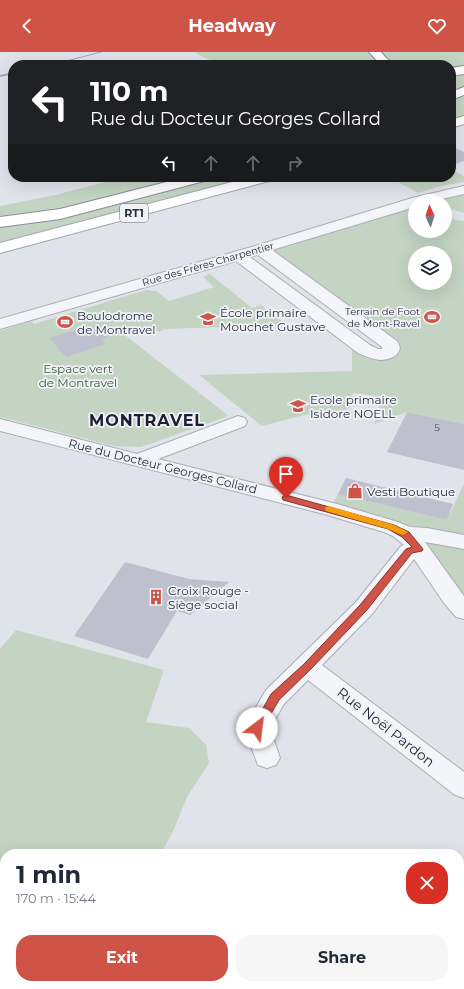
<!DOCTYPE html>
<html lang="en">
<head>
<meta charset="utf-8">
<style>
  :root { --surface:#fff; --page:#f6f6f7; --text:#1f2937; --muted:#747a83; --accent:#cf5346 }
  body { margin:0; font-family:Montserrat,sans-serif; background:var(--page); color:var(--text); height:100vh; display:flex; flex-direction:column; font-size:15px; white-space:nowrap }
  * { box-sizing:border-box; margin:0 }
  p { font-size:13px; color:var(--muted) }
  .icon { flex:none; width:22px; height:22px; fill:none; stroke:currentColor; stroke-width:2; stroke-linecap:round; stroke-linejoin:round }
  .map { position:relative; flex:1; overflow:hidden }
  .side { position:absolute; left:0px; top:797px; width:464px; height:140px; display:flex; flex-direction:column; background:var(--surface); border-radius:16px 16px 0 0; box-shadow:0 4px 16px #0002 }
  .side>* { flex:none }
  .hud { position:absolute; left:8px; top:8px; width:448px; height:122px; border-radius:16px; box-shadow:0 4px 16px #0002; background:#202124; color:#fff; overflow:hidden }
  .needle { width:26px; rotate:357deg }
  .buttons { position:absolute; left:408px; top:142px; display:grid; gap:8px }
  .buttons a { display:grid; place-items:center; width:44px; height:44px; border-radius:50%; background:var(--surface); box-shadow:0 4px 16px #0002; font-size:20px }
  .pin { position:absolute; display:grid; place-items:center; width:34px; height:34px; color:#fff; margin:-41px -17px; border-radius:50% 50% 50% 0; rotate:-45deg; box-shadow:0 0 4px #0007 }
  .pin .icon { rotate:45deg }
  .me { position:absolute; width:44px; margin:-22px; rotate:30deg; stroke-linejoin:round; filter:drop-shadow(0 0 3px #0008) }
  .turn { display:flex; align-items:center; gap:14px; height:84px; padding:0 16px; font-size:18px }
  .turn .icon { width:52px; height:52px; stroke-width:2.5 }
  .turn b { display:block; font-size:28px; line-height:34px }
  .lanes { display:flex; align-items:center; height:38px; padding:0 16px; background:#0003; justify-content:center; gap:20px; direction:ltr }
  .lanes .off { opacity:.35 }
  .round { display:grid; place-items:center; flex:none; width:42px; height:42px; border-radius:16px; background:var(--page) }
  .overview { display:flex; align-items:center; justify-content:space-between; height:68px; padding:0 16px }
  h1 { font-size:24px; font-weight:700; line-height:30px }
  .cta { display:flex; gap:8px; margin-top:auto; padding:8px 16px }
  .cta a { flex:1; height:46px; border-radius:16px; background:var(--accent); color:#fff; font-size:16px; font-weight:700; line-height:46px; text-align:center }
  .cta a+a { background:var(--page); color:var(--text) }
  header { display:flex; justify-content:space-between; align-items:center; height:52px; padding:0 16px; background:var(--accent); color:#fff; font-size:18px; font-weight:700 }
  .map>svg:first-child { display:block }
  .green { fill:#c3d4c2; fill-rule:evenodd }
  .lines { fill:none; stroke-linecap:round; stroke-linejoin:round }
  .stream { fill:#9ca7ca; fill-rule:evenodd }
  .building { fill:#bfc0cd }
  .minor-casing { stroke:#aaacb8; stroke-width:2 }
  .major-casing { stroke:#a1a4b6; stroke-width:2 }
  .highway-casing { stroke:#898ca1; stroke-width:2 }
  .minor { fill:#f4f5f8; fill-rule:evenodd }
  .major { fill:#fff; fill-rule:evenodd }
  .highway { fill:#fff; fill-rule:evenodd }
  .route { fill:#cf5346; stroke:#87362e }
  .slow { fill:#f59e0b }
  .labels { text-anchor:middle; dominant-baseline:central; stroke-width:3.5; stroke-linejoin:round; paint-order:stroke }
  .far-street-label { font-size:10px; fill:#292c42; stroke:#f1f2f7 }
  .far-poi-label { font-size:10px; fill:#292c42; stroke:#f1f2f7; text-anchor:end }
  .number-label { font-size:10px; fill:#4e5165 }
  .shield { fill:#f1f2f7; stroke:#656778; stroke-width:1 }
  .shield-label { font-size:11px; font-weight:bold; fill:#292c42 }
  .poi-label { font-size:12px; fill:#292c42; stroke:#f1f2f7; text-anchor:start }
  .park-label { font-size:12px; fill:#375e39; stroke:#f1f2f7 }
  .street-label { font-size:12px; fill:#292c42; stroke:#f1f2f7 }
  .near-street-label { font-size:14px; fill:#292c42; stroke:#f1f2f7 }
  .district-label { font-size:16px; font-weight:bold; letter-spacing:1px; fill:#1c1e33; stroke:#f1f2f7 }
</style>
</head>
<body>
<header><svg class="icon" aria-label="back" viewBox="0 0 24 24"><path d="M15 5l-7 7 7 7"/></svg>Headway<svg class="icon" aria-label="heart" viewBox="0 0 24 24"><path d="M12 20l-8-8c-3-5 5-10 8-4 3-6 11-1 8 4z"/></svg></header>
<div class="map">
<svg width="464" height="937" viewBox="0 0 464 937">
  <rect width="100%" height="100%" fill="#e1e3ea"/>
  <path class="green" d="M 195,0 L 464,0 L 464,73 L 451,77 L 451,13 L 221,13 C 214,6 203,8 195,0 Z
    M 451,117 L 464,124 L 464,130 L 437,135 L 418,141 L 389,125 L 451,125 Z
    M 125,125 L 279,125 L 0,198 L 0,154 L 55,143 Z
    M 464,138 L 464,161 L 445,155 L 445,149 L 427,149 Z
    M 415,150 L 415,179 L 445,179 L 445,163 L 456,168 L 464,169 L 464,372 L 407,360 L 374,372 L 382,345 L 353,341 L 350,356 L 319,367 L 308,362 L 262,374 L 199,323 L 352,319 L 352,298 C 369,308 382,314 400,301 L 398,292 L 316,231 L 269,195 ZM 415,201 L 445,201 L 445,231 L 415,231 Z
    M 210,222 L 252,256 L 261,253 L 287,273 L 163,277 L 163,279 L 121,280 L 229,364 L 141,395 L 114,394 L 0,365 L 0,279 L 31,269 L 34,272 L 146,238 L 156,239 L 169,249 L 214,235 L 203,225 Z
    M 464,432 L 464,559 L 413,489 L 330,457 L 338,442 L 447,468 Z
    M 16,578 L 164,618 L 146,670 L 189,676 L 206,693 L 209,711 L 187,745 L 174,777 L 161,802 L 5,802 L 5,932 L 164,932 L 173,936 L 179,932 L 459,932 L 459,876 L 464,878 L 464,937 L 0,937 L 0,597 Z"/>
  <g class="lines">
    <path class="stream" d="M 99,0 L 103,0 L 53,13 L 49,13 Z
      M 13,20 L 13,22 L 0,25 L 0,23 Z"/>
  </g>
  <path class="building" d="M 451,94 L 464,100 L 464,109 L 451,113 Z
    M 88,274 L 91,278 L 98,276 L 108,286 L 102,288 L 106,292 L 66,305 L 49,286 Z
    M 407,360 L 464,372 L 464,418 L 387,400 Z
    M 346,426 L 453,452 L 447,468 L 338,442 Z
    M 125,510 L 189,527 L 229,530 L 190,563 L 177,559 L 148,607 L 74,584 Z"/>
  <g class="lines">
    <defs>
      <path id="minor" d="M 464,134 L 464,142 L 433,149 L 415,149 L 415,155 L 272,198 L 397,289 C 406,301 391,308 380,308 C 372,307 365,304 358,301 L 236,209 L 0,277 L 0,267 L 255,194 L 412,146 ZM 258,203 L 382,295 L 382,297 L 378,297 L 370,293 L 250,205 Z
        M 238,364 L 245,366 L 247,370 L 245,374 L 158,407 L 337,452 L 398,470 L 410,475 L 427,476 L 464,483 L 464,497 L 425,490 L 464,544 L 464,567 L 456,565 L 444,551 L 414,507 L 372,562 L 322,613 L 464,720 L 464,746 L 455,743 L 308,628 L 284,652 L 270,676 L 280,706 L 276,713 L 267,716 L 258,713 L 244,676 L 266,638 L 356,550 L 401,494 L 404,493 L 393,484 L 384,480 L 324,462 L 0,379 L 0,367 L 137,402 Z"/>
      <path id="major" d="M 464,64 L 464,72 L 451,76 L 451,68 Z
        M 251,125 L 275,125 L 273,128 L 0,201 L 0,191 Z"/>
      <path id="highway" d="M 369,0 L 381,0 L 386,6 L 396,13 L 381,13 Z
        M 464,14 L 464,22 L 451,24 L 451,16 Z
        M 464,35 L 464,43 L 451,48 L 451,40 Z
        M 186,125 L 210,125 L 208,128 L 60,167 L 0,175 L 0,165 L 60,157 Z"/>
    </defs>
    <use href="#minor" class="minor-casing"/>
    <use href="#major" class="major-casing"/>
    <use href="#highway" class="highway-casing"/>
    <use href="#minor" class="minor"/>
    <use href="#major" class="major"/>
    <use href="#highway" class="highway"/>
  </g>
  <path class="route" d="M 286,443 L 394,473 L 409,480 L 423,497 L 422,499 L 412,501 L 367,558 L 311,617 L 279,648 L 261,679 L 257,680 L 253,679 L 252,676 L 271,642 L 304,612 L 360,553 L 406,497 L 412,495 L 402,485 L 388,477 L 283,448 L 282,446 L 283,444 Z"/>
  <path class="slow" d="M 329,454 L 394,473 L 408,480 L 403,483 L 388,477 L 326,459 L 325,457 L 326,455 Z"/>
  <defs>
    <symbol id="stadium-bare" viewBox="-9 -9 18 18"><path d="M0-5a6.5 5 0 1 0 0 10a6.5 5 0 1 0 0-10ZM-3.5-1.8h7v3.6h-7Z" fill="#cf5346" stroke="#f1f2f7" stroke-width="2.5" paint-order="stroke"/></symbol>
    <symbol id="school-bare" viewBox="-9 -9 18 18"><path d="M0-5L7-2L0 1L-7-2ZM-4 1L0 2.5L4 1V4Q0 6-4 4Z" fill="#cf5346" stroke="#f1f2f7" stroke-width="2.5" paint-order="stroke"/></symbol>
    <symbol id="shop-bare" viewBox="-9 -9 18 18"><path d="M-5-2.5h2.3a2.7 3.5 0 0 1 5.4 0H5L5.5 6h-11ZM-1.5-2.5h3a1.5 2.3 0 0 0-3 0Z" fill="#cf5346" stroke="#f1f2f7" stroke-width="2.5" paint-order="stroke"/></symbol>
    <symbol id="building-bare" viewBox="-9 -9 18 18"><path d="M-4-6H4V6H1V3H-1V6H-4ZM-2.5-4.3h1.7v1.8h-1.7ZM.8-4.3h1.7v1.8H.8ZM-2.5-1h1.7V.8h-1.7ZM.8-1h1.7V.8H.8Z" fill="#cf5346" stroke="#f1f2f7" stroke-width="2.5" paint-order="stroke"/></symbol>
  </defs>
  <g fill-rule="evenodd">
    <use href="#stadium-bare" x="421" y="254" width="22" height="22"/>
    <use href="#school-bare" x="197" y="256" width="22" height="22"/>
    <use href="#stadium-bare" x="54" y="259" width="22" height="22"/>
    <use href="#school-bare" x="287" y="343" width="22" height="22"/>
    <use href="#shop-bare" x="344" y="428" width="22" height="22"/>
    <use href="#building-bare" x="145" y="534" width="22" height="22"/>
  </g>
  <g class="labels">
    <g class="far-street-label">
      <text transform="translate(208 212) rotate(-16)">Rue des Frères Charpentier</text>
    </g>
    <g class="far-poi-label">
      <text x="420" y="259">Terrain de Foot<tspan x="420" dy="12">de Mont-Ravel</tspan></text>
    </g>
    <g class="number-label">
      <text x="437" y="375">5</text>
    </g>
    <rect class="shield" x="120" y="152" width="28" height="18" rx="3"/>
    <g class="shield-label">
      <text x="134" y="161">RT1</text>
    </g>
    <g class="poi-label">
      <text x="220" y="260">École primaire<tspan x="220" dy="14">Mouchet Gustave</tspan></text>
      <text x="77" y="263">Boulodrome<tspan x="77" dy="14">de Montravel</tspan></text>
      <text x="310" y="347">Ecole primaire<tspan x="310" dy="14">Isidore NOELL</tspan></text>
      <text x="367" y="439">Vesti Boutique</text>
      <text x="168" y="538">Croix Rouge -<tspan x="168" dy="14">Siège social</tspan></text>
    </g>
    <g class="park-label">
      <text x="78" y="316">Espace vert<tspan x="78" dy="14">de Montravel</tspan></text>
    </g>
    <g class="street-label">
      <text transform="translate(163 414) rotate(14)">Rue du Docteur Georges Collard</text>
    </g>
    <g class="near-street-label">
      <text transform="translate(386 675) rotate(38)">Rue Noël Pardon</text>
    </g>
    <g class="district-label">
      <text x="147" y="368">MONTRAVEL</text>
    </g>
  </g>
</svg>
<div class="buttons">
<a><svg class="needle" viewBox="-14 -14 28 28"><path d="M0-13l5 13h-10z" fill="#e53935"/><path d="M0 13l5-13h-10z" fill="#747a83"/></svg></a>
<a><svg class="icon" aria-label="layers" viewBox="0 0 24 24"><path d="M12 4l9 5-9 5-9-5zM3 14l9 5 9-5"/></svg></a>
</div>
<div class="pin" style="left:286px;top:446px;background:#d93025"><svg class="icon" aria-label="arrive" viewBox="0 0 24 24"><path d="M6 21V4h12l-3 4 3 4H6"/></svg></div>
<svg class="me" style="left:257px;top:676px" viewBox="-20 -20 40 40"><circle r="19" fill="#fff"/><path d="M0-13L10 11 0 6-10 11z" fill="#cf5346"/></svg>
<div class="hud">
<div class="turn"><svg class="icon" aria-label="left" viewBox="0 0 24 24"><path d="M17 20v-9H6M10 6l-5 5 5 5"/></svg><div><b>110 m</b>Rue du Docteur Georges Collard</div></div>
<div class="lanes"><svg class="icon" aria-label="left" viewBox="0 0 24 24"><path d="M17 20v-9H6M10 6l-5 5 5 5"/></svg><svg class="icon off" aria-label="ahead" viewBox="0 0 24 24"><path d="M12 20V5M6 11l6-6 6 6"/></svg><svg class="icon off" aria-label="ahead" viewBox="0 0 24 24"><path d="M12 20V5M6 11l6-6 6 6"/></svg><svg class="icon off" aria-label="right" viewBox="0 0 24 24"><path d="M7 20v-9h11M14 6l5 5-5 5"/></svg></div>
</div>
<section class="side">
<div class="overview"><div><h1>1 min</h1><p>170 m · 15:44</p></div><a class="round" style="background:#d93025;color:#fff"><svg class="icon" aria-label="close" viewBox="0 0 24 24"><path d="M6 6l12 12M18 6L6 18"/></svg></a></div>
<div class="cta"><a>Exit</a><a>Share</a></div>
</section>
</div>
</body>
</html>
